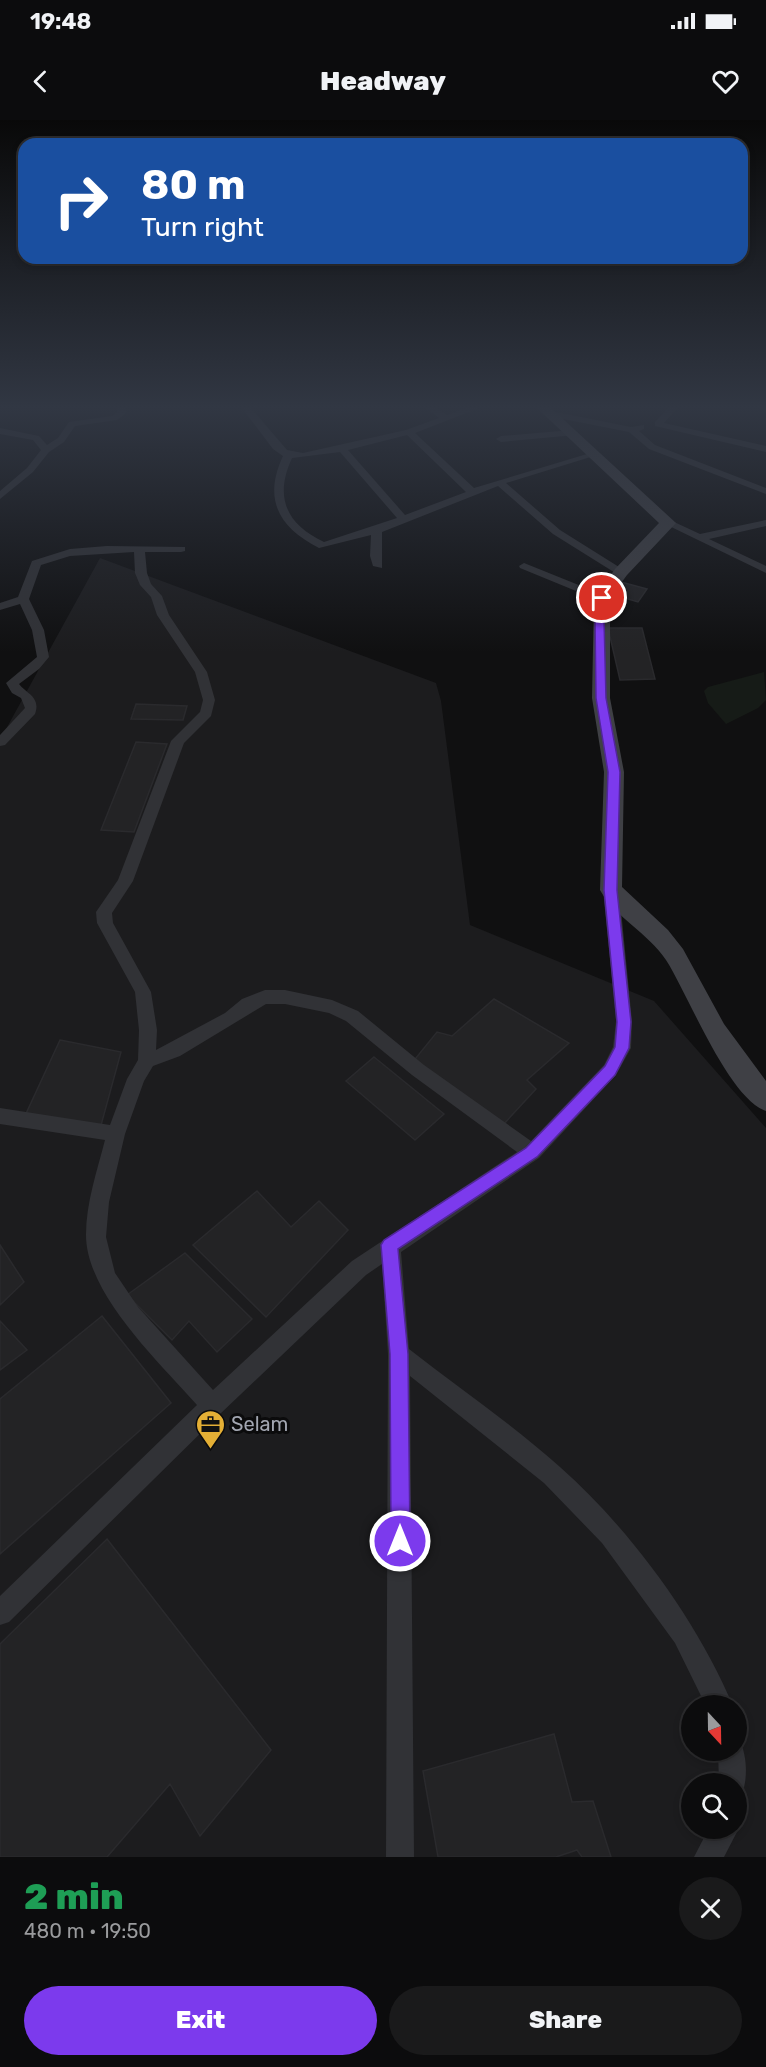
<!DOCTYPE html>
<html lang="en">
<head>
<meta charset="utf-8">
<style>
  :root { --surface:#0c0c0d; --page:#1a1a1b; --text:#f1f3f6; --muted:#9a9b9d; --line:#2c2c2e; --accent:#7c3aed }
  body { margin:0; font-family:Rubik,sans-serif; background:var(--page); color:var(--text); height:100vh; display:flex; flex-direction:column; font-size:22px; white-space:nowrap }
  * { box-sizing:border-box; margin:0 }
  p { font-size:20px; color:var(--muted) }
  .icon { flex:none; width:33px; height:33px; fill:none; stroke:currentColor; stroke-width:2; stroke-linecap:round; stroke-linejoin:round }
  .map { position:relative; height:1737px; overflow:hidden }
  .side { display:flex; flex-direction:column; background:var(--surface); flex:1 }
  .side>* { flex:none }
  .banner { position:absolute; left:18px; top:18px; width:730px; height:126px; border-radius:18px; box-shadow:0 3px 9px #0003,0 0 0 2px var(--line); background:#1a4fa0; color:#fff; overflow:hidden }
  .needle { width:39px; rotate:158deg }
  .buttons { position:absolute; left:681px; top:1575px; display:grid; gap:12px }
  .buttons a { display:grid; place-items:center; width:66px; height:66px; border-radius:50%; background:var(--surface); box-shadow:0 3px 9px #0003,0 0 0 2px var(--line); font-size:30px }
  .pin { position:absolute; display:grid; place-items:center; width:51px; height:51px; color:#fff; margin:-26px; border:3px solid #fff; border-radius:50%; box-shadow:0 2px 6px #0007 }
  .me { position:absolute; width:66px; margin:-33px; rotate:0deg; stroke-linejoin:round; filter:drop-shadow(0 0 4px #0008) }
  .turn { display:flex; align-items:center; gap:21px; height:126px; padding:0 24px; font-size:27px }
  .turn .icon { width:78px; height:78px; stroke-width:2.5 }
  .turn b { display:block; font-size:42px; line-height:51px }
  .round { display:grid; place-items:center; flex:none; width:63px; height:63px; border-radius:32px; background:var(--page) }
  .headline { display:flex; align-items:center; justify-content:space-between; height:102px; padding:0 24px }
  h1 { font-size:36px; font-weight:800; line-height:45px; color:#1e9e55 }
  .cta { display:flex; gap:12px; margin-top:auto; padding:12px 24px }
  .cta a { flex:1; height:69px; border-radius:36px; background:var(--accent); color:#fff; font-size:24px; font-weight:800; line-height:69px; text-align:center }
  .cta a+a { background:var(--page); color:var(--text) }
  .status { display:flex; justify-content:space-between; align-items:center; height:42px; padding:0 30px; background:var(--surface); direction:ltr }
  .status svg { height:16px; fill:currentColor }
  header { display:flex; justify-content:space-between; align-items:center; height:78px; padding:0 24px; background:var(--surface); font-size:27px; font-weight:800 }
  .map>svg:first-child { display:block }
  .built { fill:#1c1c1e; fill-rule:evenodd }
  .green { fill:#161b17 }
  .building { fill:#232325; stroke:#2a2a2d; stroke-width:1.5 }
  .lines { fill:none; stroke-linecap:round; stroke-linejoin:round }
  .street { fill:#313236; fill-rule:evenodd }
  .secondary { fill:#3f4045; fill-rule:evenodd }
  .route { fill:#7c3aed; stroke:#51269a; stroke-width:1.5 }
  .labels { text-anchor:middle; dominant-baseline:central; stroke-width:6; stroke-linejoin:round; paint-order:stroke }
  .near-poi-label { font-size:20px; fill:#a2a6b1; stroke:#0b0b0c; text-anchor:start }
</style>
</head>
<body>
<div class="status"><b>19:48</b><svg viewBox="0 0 49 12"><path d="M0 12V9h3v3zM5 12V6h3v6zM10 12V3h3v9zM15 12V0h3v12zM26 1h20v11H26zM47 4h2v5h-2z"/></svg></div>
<header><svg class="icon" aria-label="back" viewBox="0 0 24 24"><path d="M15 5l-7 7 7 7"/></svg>Headway<svg class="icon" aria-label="heart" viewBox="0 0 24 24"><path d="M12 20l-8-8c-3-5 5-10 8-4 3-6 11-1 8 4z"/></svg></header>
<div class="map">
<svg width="766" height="1737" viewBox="0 0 766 1737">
  <rect width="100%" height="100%" fill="#101011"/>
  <path class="built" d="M 100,438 L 436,563 L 441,581 L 470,805 L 654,881 L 766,1008 L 766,1737 L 0,1737 L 0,620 ZM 692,1586 L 736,1586 L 736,1630 L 692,1630 ZM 692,1664 L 736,1664 L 736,1708 L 692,1708 Z"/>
  <path class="green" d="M 764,552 L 766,580 L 758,588 L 726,604 L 708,583 L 704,571 L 708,567 Z"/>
  <path class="building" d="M 621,462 L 647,469 L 638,482 L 607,473 Z
    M 608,508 L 642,508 L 655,559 L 620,560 Z
    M 136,584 L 187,586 L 183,600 L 131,599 Z
    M 136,622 L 167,624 L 134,712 L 101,710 Z
    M 494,879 L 569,923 L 527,960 L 536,969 L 502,1006 L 411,944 L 437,912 L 452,916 Z
    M 60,920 L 121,932 L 100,1009 L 24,998 Z
    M 374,937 L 444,994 L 415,1020 L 346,961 Z
    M 257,1071 L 291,1107 L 319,1081 L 348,1110 L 266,1197 L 193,1125 Z
    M 0,1125 L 24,1162 L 0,1185 Z
    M 185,1133 L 252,1199 L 217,1232 L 189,1201 L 172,1220 L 127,1175 Z
    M 102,1196 L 171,1283 L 0,1434 L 0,1279 Z
    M 0,1201 L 27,1230 L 0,1250 Z
    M 107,1419 L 271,1630 L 200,1716 L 170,1664 L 107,1737 L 0,1737 L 0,1524 Z
    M 554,1614 L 572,1682 L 593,1681 L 611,1737 L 582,1737 L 577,1730 L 556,1737 L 438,1737 L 423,1651 Z"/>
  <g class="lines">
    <path class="street" d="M 117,288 L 126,288 L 126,293 L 117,300 L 75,306 L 64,322 L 49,332 L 33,352 L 0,379 L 0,371 L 27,348 L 41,330 L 33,320 L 0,314 L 0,308 L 39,316 L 47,325 L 58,318 L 69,302 L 112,296 L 117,292 Z
      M 242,288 L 251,288 L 287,330 L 303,333 L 406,310 L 439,298 L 426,288 L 436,288 L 447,295 L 466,288 L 479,288 L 415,313 L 474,368 L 597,331 L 597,335 L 506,363 L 560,410 L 627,452 L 617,454 L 553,414 L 498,366 L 382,412 L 382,448 L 373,446 L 370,436 L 371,415 L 319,428 C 278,407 263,379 283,336 L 273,329 ZM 407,315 L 466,372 L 405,395 L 348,330 ZM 340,332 L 397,398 L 324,422 C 286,404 274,377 292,338 Z
      M 668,288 L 677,288 L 664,303 L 766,326 L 766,332 L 655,306 L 655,302 Z
      M 761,288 L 766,288 L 766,292 Z
      M 551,291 L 631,307 L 644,305 L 644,309 L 639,311 L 655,325 L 766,368 L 766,374 L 649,329 L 629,312 L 548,296 L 548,292 Z
      M 572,310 L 575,311 L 575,315 L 501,322 L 496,319 L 501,316 Z
      M 766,400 L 766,406 L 709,419 L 766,446 L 766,453 L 663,403 L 672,401 L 700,414 Z
      M 107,426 L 185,427 L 185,431 L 181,432 L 145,432 L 147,453 L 151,464 L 162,476 L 169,495 L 207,552 L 215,580 L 211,596 L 184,623 L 133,761 L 112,793 L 113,803 L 151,872 L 157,910 L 156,930 L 225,893 L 242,879 L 265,870 L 285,870 L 332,880 L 358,891 L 424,945 L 531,1021 L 604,945 L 613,927 L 616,901 L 603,770 L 611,764 L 619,770 L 632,901 L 631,928 L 616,955 L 539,1038 L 401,1132 L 409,1229 C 459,1268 513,1305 560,1347 C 629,1408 697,1500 733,1586 L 706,1586 L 675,1523 L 602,1423 L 544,1363 L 410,1256 L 414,1737 L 386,1737 L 388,1234 L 382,1144 L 366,1155 L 220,1294 L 9,1502 L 0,1505 L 0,1476 L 197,1285 C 160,1243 86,1174 86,1115 C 86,1083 97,1051 105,1020 L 0,1004 L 0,988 L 110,1005 L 127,959 L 138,940 L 139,910 L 135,872 L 97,803 L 96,792 L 118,760 L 171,621 L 200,592 L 203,580 L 195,552 L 157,495 L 151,477 L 140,465 L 135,453 L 134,432 L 70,436 L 41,445 L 29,479 L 44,510 L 49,537 L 39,549 L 19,564 C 27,574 41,577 35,594 L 5,625 L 0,626 L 0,615 L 25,588 L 21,578 L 12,573 L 6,563 L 37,537 L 32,510 L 20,484 L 0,490 L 0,483 L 18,477 L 32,441 L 70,429 ZM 266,884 L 285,884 L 329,893 L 346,901 L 412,955 L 517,1032 L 352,1141 L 213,1270 L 138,1187 L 115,1153 L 106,1117 L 109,1082 L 125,1014 L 144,961 L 153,946 L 180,936 Z
      M 524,443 L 606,476 L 608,478 L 598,480 L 520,448 L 519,446 Z
      M 736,1619 L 740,1621 C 747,1636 748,1658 742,1674 L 736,1676 L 736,1664 L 719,1664 L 718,1630 L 736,1630 Z
      M 736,1703 L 739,1708 L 724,1737 L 694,1737 L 709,1708 L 736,1708 Z"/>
    <path class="secondary" d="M 537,288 L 551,288 L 676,403 L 627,455 L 610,478 L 610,578 L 624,652 L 622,767 L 668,810 L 683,829 L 724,904 L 766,961 L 766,991 C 728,978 688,874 666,840 C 648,813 615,797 600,770 L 604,652 L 592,578 L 594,478 L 615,449 L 659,403 Z"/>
  </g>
  <linearGradient id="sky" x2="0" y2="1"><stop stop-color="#090909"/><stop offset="0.54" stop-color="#313743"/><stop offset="1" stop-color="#313743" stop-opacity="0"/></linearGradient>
  <rect width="766" height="532" fill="url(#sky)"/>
  <path class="route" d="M 599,476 L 607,478 L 604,499 L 606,578 L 620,652 L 617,770 L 631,902 L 629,928 L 615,955 L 537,1037 L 398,1129 L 408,1234 L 410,1421 L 407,1428 L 400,1431 L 393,1428 L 391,1421 L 390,1234 L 381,1125 L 384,1120 L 526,1028 L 605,946 L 615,927 L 617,902 L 604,770 L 608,652 L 596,578 L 595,499 Z"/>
  <defs>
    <symbol id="office-pin" viewBox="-11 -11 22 30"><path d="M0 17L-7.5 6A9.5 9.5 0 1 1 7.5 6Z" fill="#e4af35" stroke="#0b0b0c"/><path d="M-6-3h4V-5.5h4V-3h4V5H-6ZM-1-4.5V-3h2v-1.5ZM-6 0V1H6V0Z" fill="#111"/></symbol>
  </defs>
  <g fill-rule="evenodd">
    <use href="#office-pin" x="194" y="1288" width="33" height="45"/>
  </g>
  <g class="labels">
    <g class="near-poi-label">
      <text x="231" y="1304">Selam</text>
    </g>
  </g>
</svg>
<div class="buttons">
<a><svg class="needle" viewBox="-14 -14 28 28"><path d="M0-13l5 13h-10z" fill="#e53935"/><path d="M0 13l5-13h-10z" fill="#9a9b9d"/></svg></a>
<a><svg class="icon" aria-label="search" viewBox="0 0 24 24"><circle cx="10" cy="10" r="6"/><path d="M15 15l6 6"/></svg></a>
</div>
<div class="pin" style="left:602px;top:478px;background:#d93025"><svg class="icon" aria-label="arrive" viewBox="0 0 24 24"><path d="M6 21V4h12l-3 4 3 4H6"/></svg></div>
<svg class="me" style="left:400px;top:1421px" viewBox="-20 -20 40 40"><circle r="17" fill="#7c3aed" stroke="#fff" stroke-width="3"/><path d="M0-11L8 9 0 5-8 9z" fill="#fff"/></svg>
<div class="banner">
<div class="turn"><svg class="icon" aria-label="right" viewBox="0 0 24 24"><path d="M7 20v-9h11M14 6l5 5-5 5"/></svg><div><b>80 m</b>Turn right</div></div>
</div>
</div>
<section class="side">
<div class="headline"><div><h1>2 min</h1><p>480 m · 19:50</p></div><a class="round"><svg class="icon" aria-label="close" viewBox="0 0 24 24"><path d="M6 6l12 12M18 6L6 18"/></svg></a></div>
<div class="cta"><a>Exit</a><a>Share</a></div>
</section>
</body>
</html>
